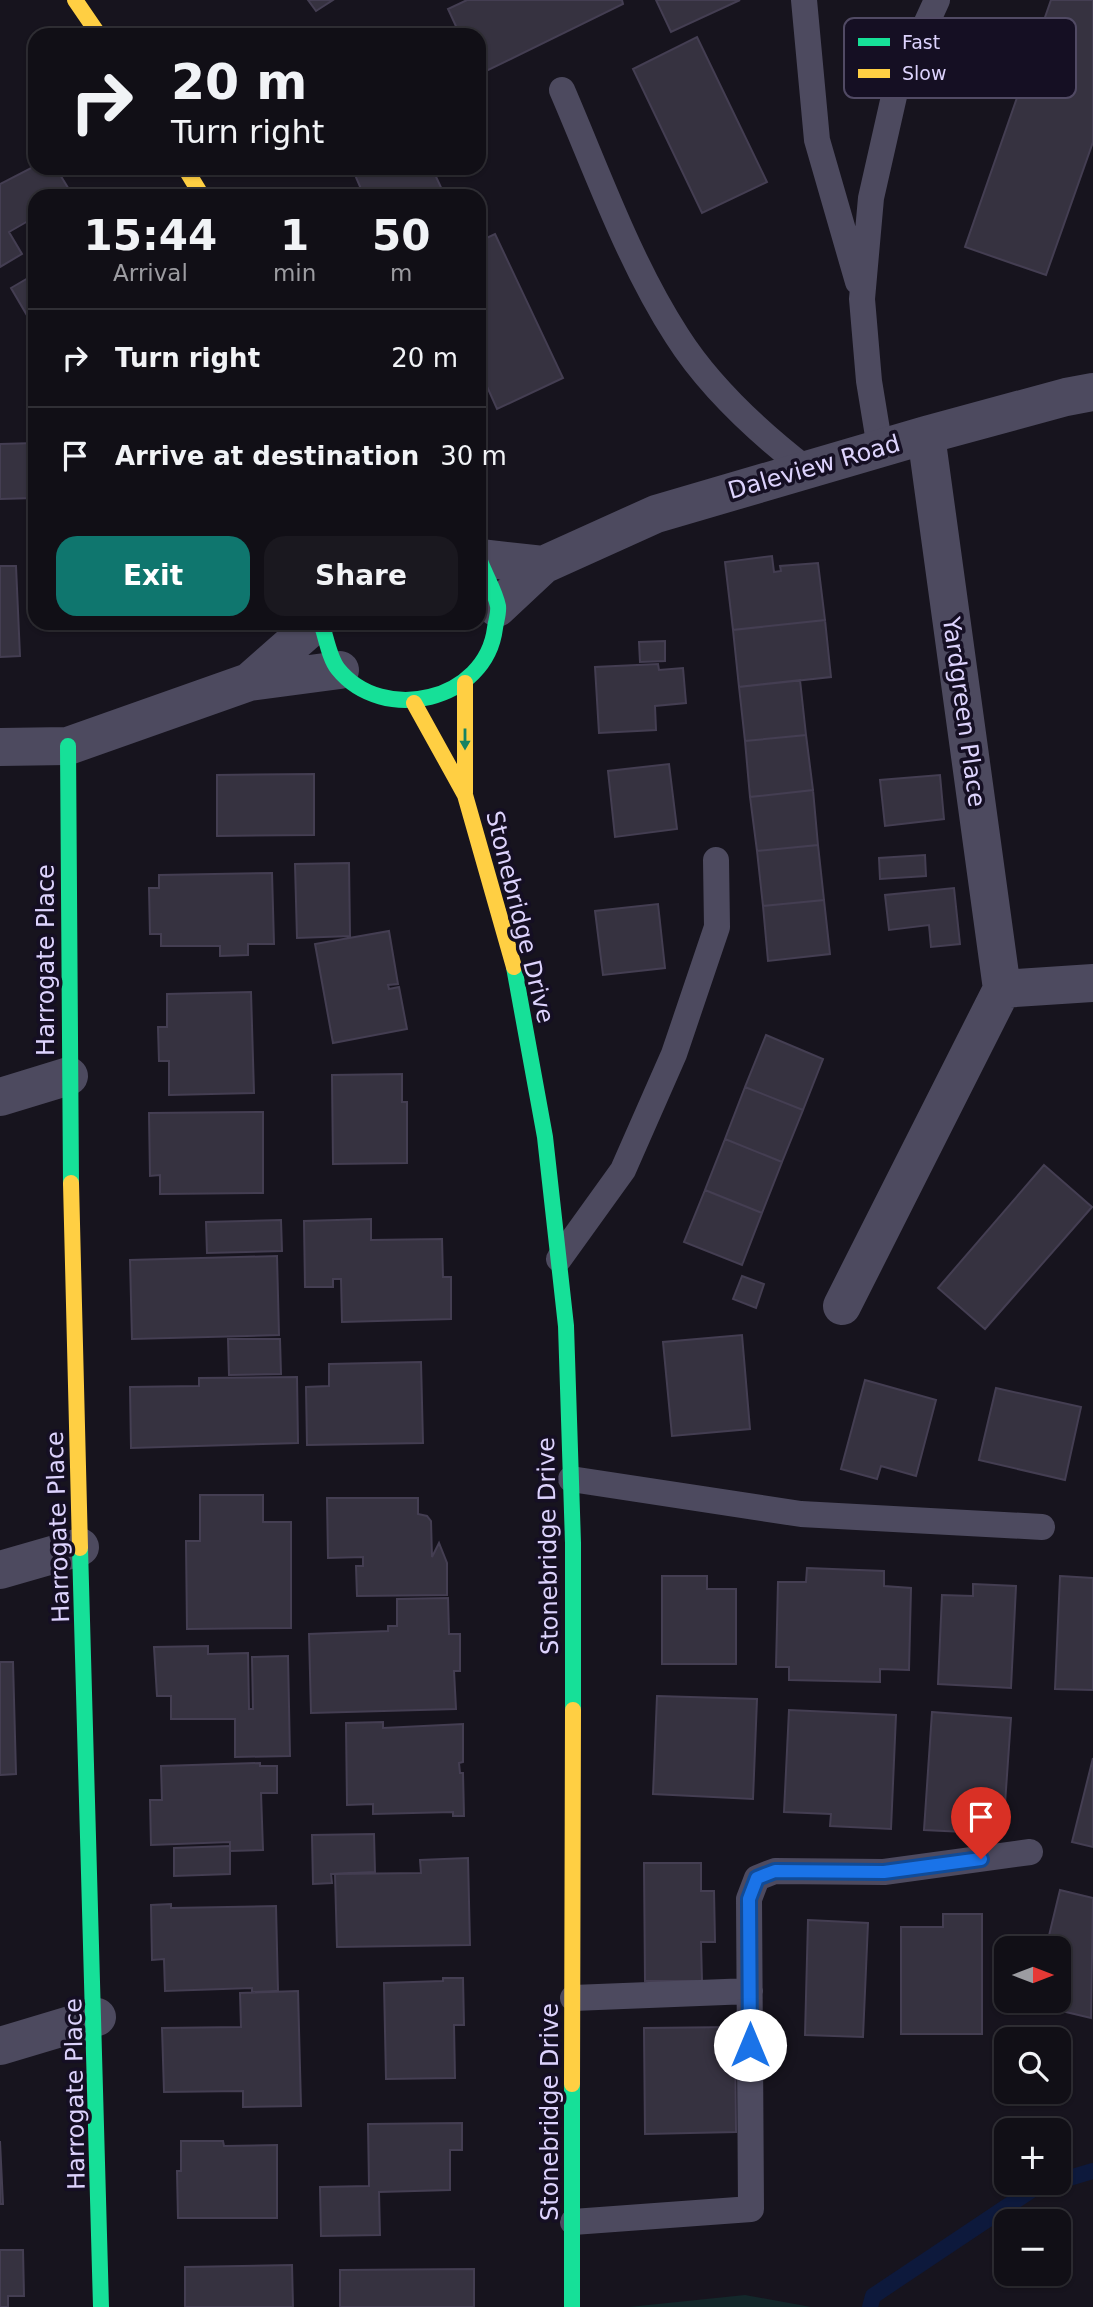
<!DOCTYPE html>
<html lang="en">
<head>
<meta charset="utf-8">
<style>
  :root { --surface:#110f16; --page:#1a181f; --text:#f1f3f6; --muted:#9c9ca1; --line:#302f35; --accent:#0f766e }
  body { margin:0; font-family:"DejaVu Sans",sans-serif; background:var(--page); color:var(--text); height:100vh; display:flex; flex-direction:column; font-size:26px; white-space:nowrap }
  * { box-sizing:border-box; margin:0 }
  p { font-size:23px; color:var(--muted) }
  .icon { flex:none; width:38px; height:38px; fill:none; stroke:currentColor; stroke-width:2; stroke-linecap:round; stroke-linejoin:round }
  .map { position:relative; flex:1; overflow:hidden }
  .sheet { position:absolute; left:28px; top:189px; width:458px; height:441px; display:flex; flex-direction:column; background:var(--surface); border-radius:21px; box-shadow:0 2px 5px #0004,0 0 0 2px var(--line) }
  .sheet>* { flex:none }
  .banner { position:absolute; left:28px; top:28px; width:458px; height:147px; border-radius:21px; box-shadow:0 2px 5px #0004,0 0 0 2px var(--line); background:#110f16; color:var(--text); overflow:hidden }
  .needle { width:46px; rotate:90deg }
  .fabs { position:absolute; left:994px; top:1936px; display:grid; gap:14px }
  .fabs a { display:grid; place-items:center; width:77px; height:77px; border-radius:14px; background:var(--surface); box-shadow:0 2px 5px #0004,0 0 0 2px var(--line); font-size:35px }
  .pin { position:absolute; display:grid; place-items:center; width:60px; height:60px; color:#fff; margin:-72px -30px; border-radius:50% 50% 50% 0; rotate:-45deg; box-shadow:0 0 7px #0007 }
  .pin .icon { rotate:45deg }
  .me { position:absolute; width:77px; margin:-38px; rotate:0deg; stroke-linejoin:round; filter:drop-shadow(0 0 5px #0008) }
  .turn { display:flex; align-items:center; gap:24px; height:147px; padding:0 28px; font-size:32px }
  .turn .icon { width:91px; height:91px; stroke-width:2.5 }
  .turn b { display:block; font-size:49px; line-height:60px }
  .eta { display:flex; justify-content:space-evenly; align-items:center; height:119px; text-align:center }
  .eta b { font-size:42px; font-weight:800; line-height:49px }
  .primary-button { display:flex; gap:14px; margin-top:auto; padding:14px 28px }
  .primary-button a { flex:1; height:80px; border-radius:21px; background:var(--accent); color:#fff; font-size:28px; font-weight:800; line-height:80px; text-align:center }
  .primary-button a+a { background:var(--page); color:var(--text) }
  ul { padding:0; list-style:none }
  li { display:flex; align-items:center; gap:21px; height:98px; padding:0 28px; border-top:2px solid var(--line) }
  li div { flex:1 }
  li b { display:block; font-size:26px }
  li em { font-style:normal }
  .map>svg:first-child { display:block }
  .green { fill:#14282b }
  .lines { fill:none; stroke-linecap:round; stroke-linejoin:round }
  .stream { stroke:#0d193c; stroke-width:16 }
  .building { fill:#363240; stroke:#443e52; stroke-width:2 }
  .lane { stroke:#4d4a5f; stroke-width:26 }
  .street { stroke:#4d4a5f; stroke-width:38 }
  .fast { stroke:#16e098; stroke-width:16 }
  .slow { stroke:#ffcf43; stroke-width:16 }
  .oneway { fill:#168263 }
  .route-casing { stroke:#114b97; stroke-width:18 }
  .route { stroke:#1a73e8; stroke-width:12 }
  .labels { text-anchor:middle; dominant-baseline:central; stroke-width:7; stroke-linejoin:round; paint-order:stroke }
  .street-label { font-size:24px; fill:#ddd3fd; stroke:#150f23 }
  .key { fill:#150f23; stroke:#514a64; stroke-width:2 }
  .key-label { font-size:19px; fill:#ddd3fd }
</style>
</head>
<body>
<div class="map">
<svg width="1093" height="2307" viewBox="0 0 1093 2307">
  <rect width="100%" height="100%" fill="#17141e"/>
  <path class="green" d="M 745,2295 L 811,2307 L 629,2307 Z"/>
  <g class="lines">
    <path class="stream" d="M 1059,2181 L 1093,2171
      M 870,2307 L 873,2296 L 1033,2189 L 1055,2182"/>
  </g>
  <path class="building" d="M 308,0 L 333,0 L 316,11 Z
    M 467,0 L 622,0 L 623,4 L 480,74 L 480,35 L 460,35 L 448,9 Z
    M 656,0 L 740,0 L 671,32 Z
    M 1051,0 L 1093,0 L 1093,142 L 1046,275 L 965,247 Z
    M 697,37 L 767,182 L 702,213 L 633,69 Z
    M 35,166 L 56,168 L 73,196 L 35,196 L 35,217 L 9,232 L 22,254 L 0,267 L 0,184 Z
    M 352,168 L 432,168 L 445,196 L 364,196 Z
    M 495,234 L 563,378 L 497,409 L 480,371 L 480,241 Z
    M 35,274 L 35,329 L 11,288 Z
    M 35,443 L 35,498 L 0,499 L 0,444 Z
    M 772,556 L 774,572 L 781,571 L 780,566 L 818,563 L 825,620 L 733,630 L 725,562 Z
    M 0,566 L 16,566 L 20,656 L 0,657 Z
    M 825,620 L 831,677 L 739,687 L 733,630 Z
    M 117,623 L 139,623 L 119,629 Z
    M 665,641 L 665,661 L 640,662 L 639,642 Z
    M 658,664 L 659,670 L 683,668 L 686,703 L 655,706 L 656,730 L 599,733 L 595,667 Z
    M 800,680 L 806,735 L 745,741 L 739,687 Z
    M 806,735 L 813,790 L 750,797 L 745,741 Z
    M 669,764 L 677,829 L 615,837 L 608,771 Z
    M 314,774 L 314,835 L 217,836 L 217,775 Z
    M 940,775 L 944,819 L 885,826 L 880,780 Z
    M 813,790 L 818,845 L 757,851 L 750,797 Z
    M 818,845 L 824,900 L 763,906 L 757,851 Z
    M 925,855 L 926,876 L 880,879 L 879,858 Z
    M 349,863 L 350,936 L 297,938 L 295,864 Z
    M 272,873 L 274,944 L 248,944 L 248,955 L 220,956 L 220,946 L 161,946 L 161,934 L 150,934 L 149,888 L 159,888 L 159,875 Z
    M 954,888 L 960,944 L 931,947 L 929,925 L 889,930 L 885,895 Z
    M 824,900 L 830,954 L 768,961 L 763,906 Z
    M 658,904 L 665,968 L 603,975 L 595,911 Z
    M 389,931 L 398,984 L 388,985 L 389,989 L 399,987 L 407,1029 L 333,1043 L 315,944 Z
    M 251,992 L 254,1093 L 169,1095 L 169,1061 L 159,1061 L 158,1027 L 167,1027 L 167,994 Z
    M 766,1035 L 823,1059 L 803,1110 L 745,1087 Z
    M 402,1074 L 402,1102 L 407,1102 L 407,1163 L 333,1164 L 332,1075 Z
    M 745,1087 L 803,1110 L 782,1162 L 725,1139 Z
    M 263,1112 L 263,1193 L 160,1194 L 160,1175 L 150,1176 L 149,1113 Z
    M 725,1139 L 782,1162 L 762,1213 L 705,1190 Z
    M 1044,1165 L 1092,1207 L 985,1329 L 938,1288 Z
    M 705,1190 L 762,1213 L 742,1265 L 684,1242 Z
    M 371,1219 L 371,1240 L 442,1239 L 443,1277 L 451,1277 L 451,1319 L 342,1322 L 341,1279 L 333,1279 L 333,1287 L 305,1287 L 304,1221 Z
    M 281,1220 L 282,1251 L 207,1253 L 206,1222 Z
    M 277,1256 L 279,1335 L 132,1339 L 130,1260 Z
    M 742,1276 L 764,1284 L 756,1308 L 733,1299 Z
    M 742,1335 L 750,1429 L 672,1436 L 663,1342 Z
    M 228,1339 L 280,1339 L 281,1374 L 229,1375 Z
    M 421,1362 L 423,1443 L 307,1445 L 306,1387 L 329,1386 L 329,1364 Z
    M 297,1377 L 298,1443 L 131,1448 L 130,1387 L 199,1386 L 199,1378 Z
    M 865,1380 L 936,1400 L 916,1476 L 881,1466 L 877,1479 L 841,1469 Z
    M 996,1388 L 1081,1407 L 1065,1480 L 979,1460 Z
    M 200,1495 L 263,1495 L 263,1522 L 291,1522 L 291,1628 L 187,1629 L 186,1541 L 200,1541 Z
    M 327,1498 L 418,1498 L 418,1514 L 427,1516 L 431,1521 L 432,1557 L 439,1543 L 447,1563 L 447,1595 L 357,1596 L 356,1566 L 363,1566 L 363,1557 L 328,1558 Z
    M 807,1568 L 884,1571 L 884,1586 L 911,1588 L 909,1670 L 880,1669 L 880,1682 L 789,1680 L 789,1667 L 776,1667 L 778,1582 L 806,1582 Z
    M 662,1576 L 707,1576 L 707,1589 L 736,1589 L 736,1664 L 662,1664 Z
    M 1060,1576 L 1093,1578 L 1093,1690 L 1055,1689 Z
    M 973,1584 L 1016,1586 L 1011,1688 L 938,1684 L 942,1595 L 973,1596 Z
    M 448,1598 L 449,1634 L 460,1634 L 460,1671 L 454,1671 L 456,1709 L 311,1713 L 309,1634 L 388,1631 L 388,1626 L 397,1626 L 397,1599 Z
    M 208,1646 L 208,1654 L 248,1653 L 249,1709 L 253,1709 L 252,1657 L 288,1656 L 290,1756 L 235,1757 L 235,1719 L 171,1719 L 171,1696 L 157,1696 L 154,1647 Z
    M 0,1662 L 13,1662 L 16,1774 L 0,1775 Z
    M 657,1696 L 757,1699 L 753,1799 L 653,1794 Z
    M 789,1710 L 896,1715 L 891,1829 L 830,1826 L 831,1814 L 784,1812 Z
    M 932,1712 L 1011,1718 L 1004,1818 L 965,1815 L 964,1832 L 924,1830 Z
    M 383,1722 L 383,1728 L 463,1724 L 463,1762 L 459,1763 L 460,1773 L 463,1773 L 464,1816 L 453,1816 L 453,1812 L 373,1814 L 373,1804 L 347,1805 L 346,1723 Z
    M 1093,1758 L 1093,1847 L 1072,1842 Z
    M 260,1763 L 260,1766 L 277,1766 L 277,1793 L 261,1793 L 263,1850 L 230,1851 L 230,1842 L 151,1845 L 150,1800 L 162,1800 L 161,1766 Z
    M 374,1834 L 375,1872 L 331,1874 L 332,1883 L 313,1884 L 312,1835 Z
    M 230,1846 L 230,1874 L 174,1876 L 174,1848 Z
    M 468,1858 L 470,1945 L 337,1947 L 335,1874 L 421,1873 L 420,1860 Z
    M 644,1863 L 701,1863 L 701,1891 L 714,1891 L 715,1942 L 701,1942 L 702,1981 L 645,1981 Z
    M 1060,1890 L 1093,1898 L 1091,2018 L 1032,2004 L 1033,2000 L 1059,2000 L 1059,1948 L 1046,1948 Z
    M 171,1904 L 171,1908 L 276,1906 L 278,1991 L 252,1992 L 252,1988 L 165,1991 L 164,1959 L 152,1960 L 151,1905 Z
    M 943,1914 L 982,1914 L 982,2034 L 901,2034 L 901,1927 L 943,1927 Z
    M 808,1920 L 868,1923 L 863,2037 L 805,2035 Z
    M 443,1978 L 463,1978 L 464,2025 L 454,2025 L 455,2078 L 386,2079 L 384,1983 L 443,1981 Z
    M 298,1991 L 301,2106 L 243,2107 L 243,2091 L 164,2092 L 162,2028 L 241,2027 L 240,1993 Z
    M 735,2027 L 736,2132 L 645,2134 L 644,2028 Z
    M 462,2123 L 462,2150 L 450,2150 L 450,2190 L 379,2192 L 380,2235 L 321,2236 L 320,2187 L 369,2186 L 368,2124 Z
    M 0,2141 L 3,2204 L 0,2204 Z
    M 181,2141 L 223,2141 L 224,2146 L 277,2145 L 277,2218 L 178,2218 L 177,2171 L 181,2171 Z
    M 0,2250 L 23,2250 L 24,2296 L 8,2296 L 8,2307 L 0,2307 Z
    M 292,2265 L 293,2307 L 185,2307 L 185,2267 Z
    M 474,2269 L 474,2307 L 340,2307 L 340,2270 Z"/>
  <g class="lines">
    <path class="lane" d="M 804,0 L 817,140 L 858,282
      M 562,90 C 597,171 629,262 677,336 C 710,388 757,431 806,469
      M 880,448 L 869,381 L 862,299 L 871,198 L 895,92 L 937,0
      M 559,1259 L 623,1170 L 674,1054 L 717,927 L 716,860
      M 571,1479 L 801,1514 L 1042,1527
      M 573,1998 L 750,1991
      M 573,2222 L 751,2209 L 749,1899 L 757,1878 L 775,1871 L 884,1872 L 1030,1852"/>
    <path class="street" d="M 926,435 L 1002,989
      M 480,558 L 543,565
      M 497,608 L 543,565 L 656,514 L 926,435 L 1066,397 L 1093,392
      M 249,682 L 316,623
      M 0,747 L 68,746 L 249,682 L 340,670
      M 0,1097 L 69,1076
      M 842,1306 L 1002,989 L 1093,983
      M 0,1570 L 80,1547
      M 0,2046 L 97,2017"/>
    <path class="fast" d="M 321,623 C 326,636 329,658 338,669 C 383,725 486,701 495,628 C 496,621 499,613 498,606 C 495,591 485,575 480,561
      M 68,746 L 71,1183
      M 514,967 L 545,1137 L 566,1326 L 573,1543 L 573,1710
      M 80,1548 L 101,2307
      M 572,2307 L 572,2084"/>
    <path class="slow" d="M 75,0 L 99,35
      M 185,168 L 202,196
      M 465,683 L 465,793
      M 414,703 L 465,795 L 514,967
      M 71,1183 L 80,1548
      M 572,2084 L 573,1710"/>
  </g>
  <defs><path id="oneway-solid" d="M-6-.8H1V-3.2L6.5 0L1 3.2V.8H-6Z" transform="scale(1.75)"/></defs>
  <use class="oneway" href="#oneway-solid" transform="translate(465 739) rotate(90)"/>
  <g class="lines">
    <defs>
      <path id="route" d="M 750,2045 L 749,1899 L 757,1878 L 775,1871 L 884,1872 L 981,1859"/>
    </defs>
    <use href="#route" class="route-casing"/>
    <use href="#route" class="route"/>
  </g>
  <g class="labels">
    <g class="street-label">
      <text transform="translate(814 467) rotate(-16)">Daleview Road</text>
      <text transform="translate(964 712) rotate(82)">Yardgreen Place</text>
      <text transform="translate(520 917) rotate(76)">Stonebridge Drive</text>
      <text transform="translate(46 960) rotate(-90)">Harrogate Place</text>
      <text transform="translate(58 1527) rotate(-92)">Harrogate Place</text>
      <text transform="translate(548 1546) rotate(-91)">Stonebridge Drive</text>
      <text transform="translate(75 2094) rotate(-91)">Harrogate Place</text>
      <text transform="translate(550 2112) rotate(-90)">Stonebridge Drive</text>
    </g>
  </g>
  <rect x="844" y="18" width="232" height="80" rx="10" class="key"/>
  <rect x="858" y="38" width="32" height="8" fill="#16e098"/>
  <rect x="858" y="69" width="32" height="9" fill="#ffcf43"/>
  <g class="key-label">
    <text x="902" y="49">Fast</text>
    <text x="902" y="80">Slow</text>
  </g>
</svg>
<div class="fabs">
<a><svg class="needle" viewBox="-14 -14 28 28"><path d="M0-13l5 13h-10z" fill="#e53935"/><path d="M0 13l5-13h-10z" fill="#9c9ca1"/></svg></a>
<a><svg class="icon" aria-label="search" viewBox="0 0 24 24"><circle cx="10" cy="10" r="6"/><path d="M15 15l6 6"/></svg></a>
<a>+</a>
<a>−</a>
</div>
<div class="pin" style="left:981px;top:1859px;background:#d93025"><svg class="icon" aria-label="arrive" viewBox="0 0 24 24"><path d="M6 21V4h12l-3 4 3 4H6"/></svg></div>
<svg class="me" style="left:750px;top:2045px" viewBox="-20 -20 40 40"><circle r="19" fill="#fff"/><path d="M0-13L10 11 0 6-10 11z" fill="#1a73e8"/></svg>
<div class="banner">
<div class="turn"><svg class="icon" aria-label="right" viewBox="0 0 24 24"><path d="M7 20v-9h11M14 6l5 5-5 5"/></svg><div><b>20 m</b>Turn right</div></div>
</div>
<section class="sheet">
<div class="eta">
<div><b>15:44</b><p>Arrival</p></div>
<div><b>1</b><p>min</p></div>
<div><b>50</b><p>m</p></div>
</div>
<ul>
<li><svg class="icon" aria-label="right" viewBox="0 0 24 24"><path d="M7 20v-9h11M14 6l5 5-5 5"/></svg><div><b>Turn right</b></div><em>20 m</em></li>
<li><svg class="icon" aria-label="arrive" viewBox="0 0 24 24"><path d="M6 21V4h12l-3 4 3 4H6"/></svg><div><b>Arrive at destination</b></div><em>30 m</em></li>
</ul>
<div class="primary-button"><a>Exit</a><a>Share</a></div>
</section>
</div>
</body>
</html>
